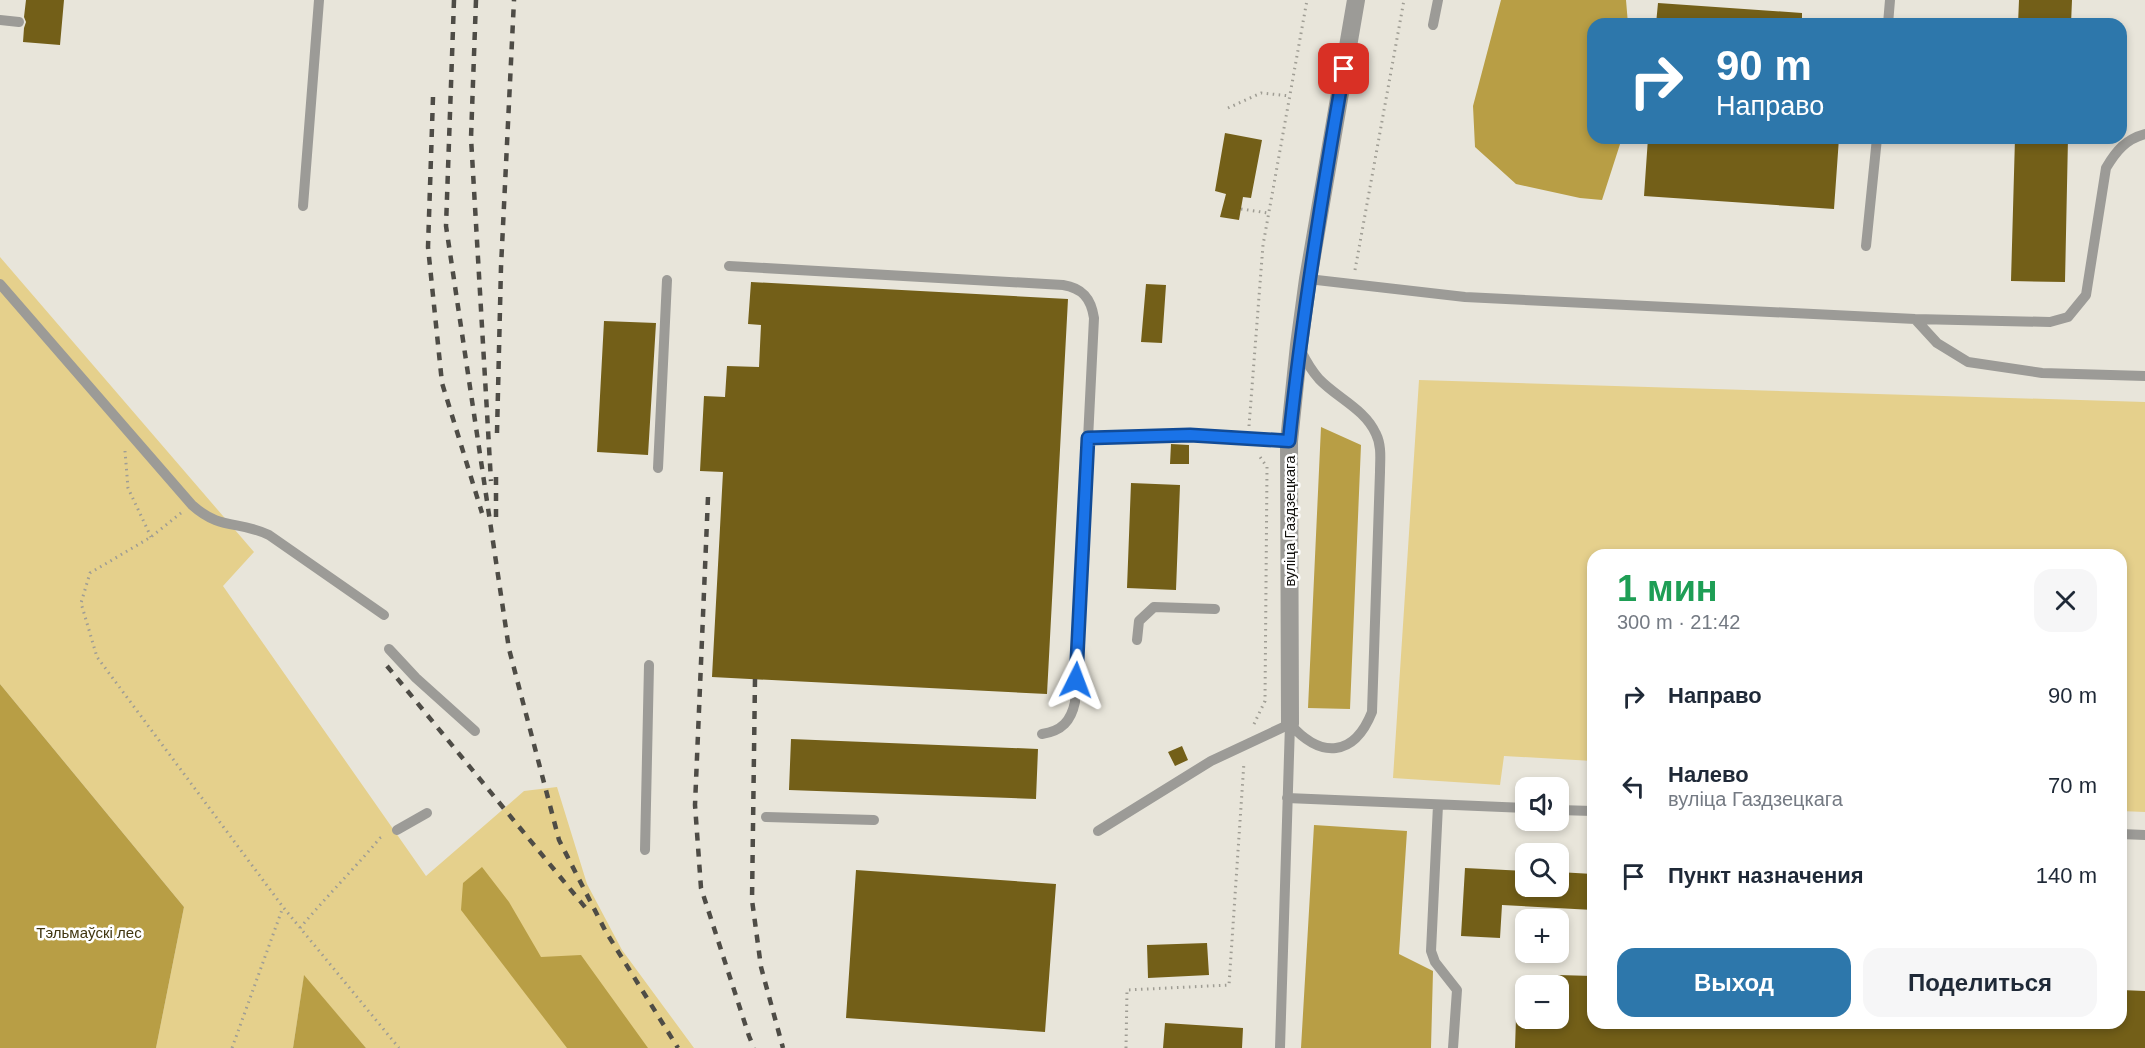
<!DOCTYPE html>
<html lang="ru">
<head>
<meta charset="utf-8">
<style>
  :root { --surface:#fff; --page:#f6f6f7; --text:#1f2937; --muted:#747a83; --accent:#2d77ab }
  body { margin:0; font-family:Arial,sans-serif; background:var(--page); color:var(--text); height:100vh; display:flex; flex-direction:column; font-size:22px; white-space:nowrap }
  * { box-sizing:border-box; margin:0 }
  p { font-size:20px; color:var(--muted) }
  .icon { flex:none; width:33px; height:33px; fill:none; stroke:currentColor; stroke-width:2; stroke-linecap:round; stroke-linejoin:round }
  .map { position:relative; flex:1; overflow:hidden }
  .panel { position:absolute; left:1587px; top:549px; width:540px; height:480px; display:flex; flex-direction:column; background:var(--surface); border-radius:18px; box-shadow:0 3px 9px #0003 }
  .panel>* { flex:none }
  .hud { position:absolute; left:1587px; top:18px; width:540px; height:126px; border-radius:18px; box-shadow:0 3px 9px #0003; background:#2d77ab; color:#fff; overflow:hidden }
  .controls { position:absolute; left:1515px; top:777px; display:grid; gap:12px }
  .controls a { display:grid; place-items:center; width:54px; height:54px; border-radius:12px; background:var(--surface); box-shadow:0 3px 9px #0003; font-size:30px }
  .pin { position:absolute; display:grid; place-items:center; width:51px; height:51px; color:#fff; margin:-26px; border-radius:12px; box-shadow:0 3px 9px #0006 }
  .me { position:absolute; width:66px; margin:-33px; rotate:3deg; stroke-linejoin:round; filter:drop-shadow(0 0 4px #0008) }
  .turn { display:flex; align-items:center; gap:21px; height:126px; padding:0 30px; font-size:27px }
  .turn .icon { width:78px; height:78px; stroke-width:2.5 }
  .turn b { display:block; font-size:42px; line-height:51px }
  .round { display:grid; place-items:center; flex:none; width:63px; height:63px; border-radius:18px; background:var(--page) }
  .headline { display:flex; align-items:center; justify-content:space-between; height:102px; padding:0 30px }
  h1 { font-size:36px; font-weight:700; line-height:45px; color:#1e9e55 }
  .cta { display:flex; gap:12px; margin-top:auto; padding:12px 30px }
  .cta a { flex:1; height:69px; border-radius:18px; background:var(--accent); color:#fff; font-size:24px; font-weight:700; line-height:69px; text-align:center }
  .cta a+a { background:var(--page); color:var(--text) }
  ul { padding:0; list-style:none }
  li { display:flex; align-items:center; gap:18px; height:90px; padding:0 30px }
  li div { flex:1 }
  li b { display:block; font-size:22px }
  li em { font-style:normal }
  .map>svg:first-child { display:block }
  .green { fill:#e5d08c }
  .forest { fill:#b89e45 }
  .building { fill:#735f18 }
  .lines { fill:none; stroke-linecap:round; stroke-linejoin:round }
  .path { stroke:#9f9d94; stroke-width:3; stroke-dasharray:1.5 4.5; stroke-linecap:butt }
  .lane { stroke:#9c9b97; stroke-width:10 }
  .street { stroke:#9c9b97; stroke-width:18 }
  .rail { stroke:#4e4c46; stroke-width:4.5; stroke-dasharray:8 8; stroke-linecap:butt }
  .route-casing { stroke:#114b97; stroke-width:15 }
  .route { stroke:#1a73e8; stroke-width:10 }
  .labels { text-anchor:middle; dominant-baseline:central; stroke-width:5; stroke-linejoin:round; paint-order:stroke }
  .street-label { font-size:15px; fill:#11100c; stroke:#fff }
  .park-label { font-size:15px; fill:#40350f; stroke:#fff }
</style>
</head>
<body>
<div class="map">
<svg width="2145" height="1048" viewBox="0 0 2145 1048">
  <rect width="100%" height="100%" fill="#e8e5da"/>
  <path class="green" d="M 0,257 L 254,552 L 223,586 L 426,876 L 524,791 L 557,787 L 587,884 L 622,950 L 694,1048 L 366,1048 L 304,976 L 293,1048 L 156,1048 L 184,907 L 0,684 Z
    M 1419,380 L 2145,402 L 2145,812 L 2121,811 L 2121,555 L 1593,555 L 1593,761 L 1504,756 L 1500,785 L 1393,778 Z"/>
  <path class="forest" d="M 1501,0 L 1626,0 L 1628,24 L 1593,24 L 1593,138 L 1622,138 L 1602,200 L 1580,198 L 1516,184 L 1475,147 L 1473,106 Z
    M 1321,427 L 1361,445 L 1350,709 L 1308,708 Z
    M 0,684 L 184,907 L 156,1048 L 0,1048 Z
    M 1314,825 L 1407,831 L 1399,954 L 1433,971 L 1431,1048 L 1301,1048 Z
    M 482,867 L 509,902 L 541,957 L 581,955 L 648,1048 L 567,1048 L 461,910 L 463,883 Z
    M 304,975 L 366,1048 L 293,1048 Z"/>
  <path class="building" d="M 26,0 L 64,0 L 60,45 L 23,42 L 24,28 L 26,22 L 24,17 Z
    M 2019,0 L 2072,0 L 2071,24 L 2018,24 Z
    M 1658,3 L 1802,13 L 1802,24 L 1656,24 Z
    M 1225,133 L 1262,140 L 1251,198 L 1243,197 L 1239,220 L 1220,217 L 1226,194 L 1215,191 Z
    M 1648,138 L 1839,138 L 1834,209 L 1644,196 Z
    M 2015,138 L 2068,138 L 2065,282 L 2011,281 Z
    M 751,282 L 1068,299 L 1047,694 L 712,677 L 723,472 L 700,471 L 704,396 L 725,397 L 727,366 L 759,367 L 761,325 L 748,324 Z
    M 1146,284 L 1166,285 L 1162,343 L 1141,342 Z
    M 604,321 L 656,323 L 648,455 L 597,452 Z
    M 1171,444 L 1189,445 L 1189,464 L 1170,464 Z
    M 1131,483 L 1180,485 L 1176,590 L 1127,588 Z
    M 791,739 L 1038,749 L 1036,799 L 789,790 Z
    M 1182,746 L 1188,760 L 1175,766 L 1168,752 Z
    M 1465,868 L 1526,871 L 1526,886 L 1558,886 L 1558,872 L 1593,874 L 1593,910 L 1502,905 L 1500,938 L 1461,936 Z
    M 856,870 L 1056,884 L 1045,1032 L 846,1018 Z
    M 1207,943 L 1209,975 L 1148,978 L 1147,945 Z
    M 1558,975 L 1593,976 L 1593,1023 L 2121,1023 L 2121,990 L 2145,991 L 2145,1048 L 1515,1048 L 1516,1018 L 1558,1018 Z
    M 1165,1023 L 1243,1028 L 1242,1048 L 1163,1048 Z"/>
  <g class="lines">
    <path class="path" d="M 1228,108 L 1261,93 L 1290,96
      M 1241,209 L 1268,213
      M 1355,270 L 1404,0
      M 1249,426 L 1263,245 L 1307,0
      M 125,451 L 128,488 L 151,537
      M 181,513 L 151,537 L 90,573 L 81,603 L 97,657 L 283,907 L 399,1048
      M 1254,724 L 1265,701 L 1267,467 L 1258,454
      M 300,928 C 326,897 354,869 380,838 L 384,836
      M 232,1048 L 283,907
      M 1126,1048 L 1127,990 L 1229,985 L 1244,762"/>
    <path class="lane" d="M 0,20 L 19,22
      M 1888,24 L 1890,0
      M 1433,25 L 1438,0
      M 303,206 L 319,0
      M 1866,246 L 1877,138
      M 729,266 L 1063,285 C 1082,288 1091,298 1094,318 L 1075,702 C 1071,721 1062,731 1042,734
      M 1308,279 L 1465,297 L 1915,319 L 2050,322 L 2068,317 L 2086,295 L 2106,168 C 2116,151 2126,139 2145,134
      M 0,284 L 192,505 C 221,531 238,520 269,535 L 384,615
      M 1915,319 L 1937,343 L 1968,362 L 2042,373 L 2145,376
      M 1088,438 L 1190,435 L 1289,441
      M 658,468 L 667,280
      M 1137,640 L 1139,621 L 1154,607 L 1215,609
      M 389,649 L 416,678 L 475,731
      M 1290,724 C 1321,759 1354,757 1372,712 L 1380,472 C 1380,460 1382,446 1376,434 C 1365,409 1337,398 1319,379 C 1311,370 1306,361 1301,351
      M 1287,798 L 1526,808
      M 1438,805 L 1431,951 L 1435,962 L 1457,990 L 1453,1048
      M 1558,810 L 1593,811
      M 766,817 L 874,820
      M 397,830 L 427,813
      M 1098,831 L 1211,761 L 1290,724
      M 2121,834 L 2145,835
      M 645,850 L 649,665
      M 1280,1048 L 1290,724"/>
    <path class="street" d="M 1290,724 L 1289,441 L 1299,345 L 1308,279 L 1356,0"/>
    <path class="rail" d="M 454,0 L 446,226 L 509,649 L 559,840 L 606,932 L 678,1048
      M 476,0 L 471,138 L 491,481
      M 433,97 L 428,247 L 442,383 L 482,513
      M 497,433 L 501,267 L 514,0
      M 708,497 L 695,805 L 701,888 L 749,1036 L 754,1048
      M 496,517 L 496,472
      M 387,666 L 589,912
      M 755,679 L 752,900 L 761,967 L 783,1048"/>
  </g>
  <g class="lines">
    <defs>
      <path id="route" d="M 1076,680 L 1088,438 L 1190,435 L 1289,441 C 1302,316 1322,193 1344,69"/>
    </defs>
    <use href="#route" class="route-casing"/>
    <use href="#route" class="route"/>
  </g>
  <g class="labels">
    <g class="street-label">
      <text transform="translate(1289 521) rotate(-90)">вуліца Газдзецкага</text>
    </g>
    <g class="park-label">
      <text x="89" y="932">Тэльмаўскі лес</text>
    </g>
  </g>
</svg>
<div class="controls">
<a><svg class="icon" aria-label="sound" viewBox="0 0 24 24"><path d="M4 9h4l5-4v14l-5-4H4zM17 9q2 3 0 6"/></svg></a>
<a><svg class="icon" aria-label="search" viewBox="0 0 24 24"><circle cx="10" cy="10" r="6"/><path d="M15 15l6 6"/></svg></a>
<a>+</a>
<a>−</a>
</div>
<div class="pin" style="left:1344px;top:69px;background:#d93025"><svg class="icon" aria-label="arrive" viewBox="0 0 24 24"><path d="M6 21V4h12l-3 4 3 4H6"/></svg></div>
<svg class="me" style="left:1076px;top:680px" viewBox="-20 -20 40 40"><path d="M0-17L14 15 0 8-14 15z" fill="#1a73e8" stroke="#fff" stroke-width="4"/></svg>
<div class="hud">
<div class="turn"><svg class="icon" aria-label="right" viewBox="0 0 24 24"><path d="M7 20v-9h11M14 6l5 5-5 5"/></svg><div><b>90 m</b>Направо</div></div>
</div>
<section class="panel">
<div class="headline"><div><h1>1 мин</h1><p>300 m · 21:42</p></div><a class="round"><svg class="icon" aria-label="close" viewBox="0 0 24 24"><path d="M6 6l12 12M18 6L6 18"/></svg></a></div>
<ul>
<li><svg class="icon" aria-label="right" viewBox="0 0 24 24"><path d="M7 20v-9h11M14 6l5 5-5 5"/></svg><div><b>Направо</b></div><em>90 m</em></li>
<li><svg class="icon" aria-label="left" viewBox="0 0 24 24"><path d="M17 20v-9H6M10 6l-5 5 5 5"/></svg><div><b>Налево</b><p>вуліца Газдзецкага</p></div><em>70 m</em></li>
<li><svg class="icon" aria-label="arrive" viewBox="0 0 24 24"><path d="M6 21V4h12l-3 4 3 4H6"/></svg><div><b>Пункт назначения</b></div><em>140 m</em></li>
</ul>
<div class="cta"><a>Выход</a><a>Поделиться</a></div>
</section>
</div>
</body>
</html>
